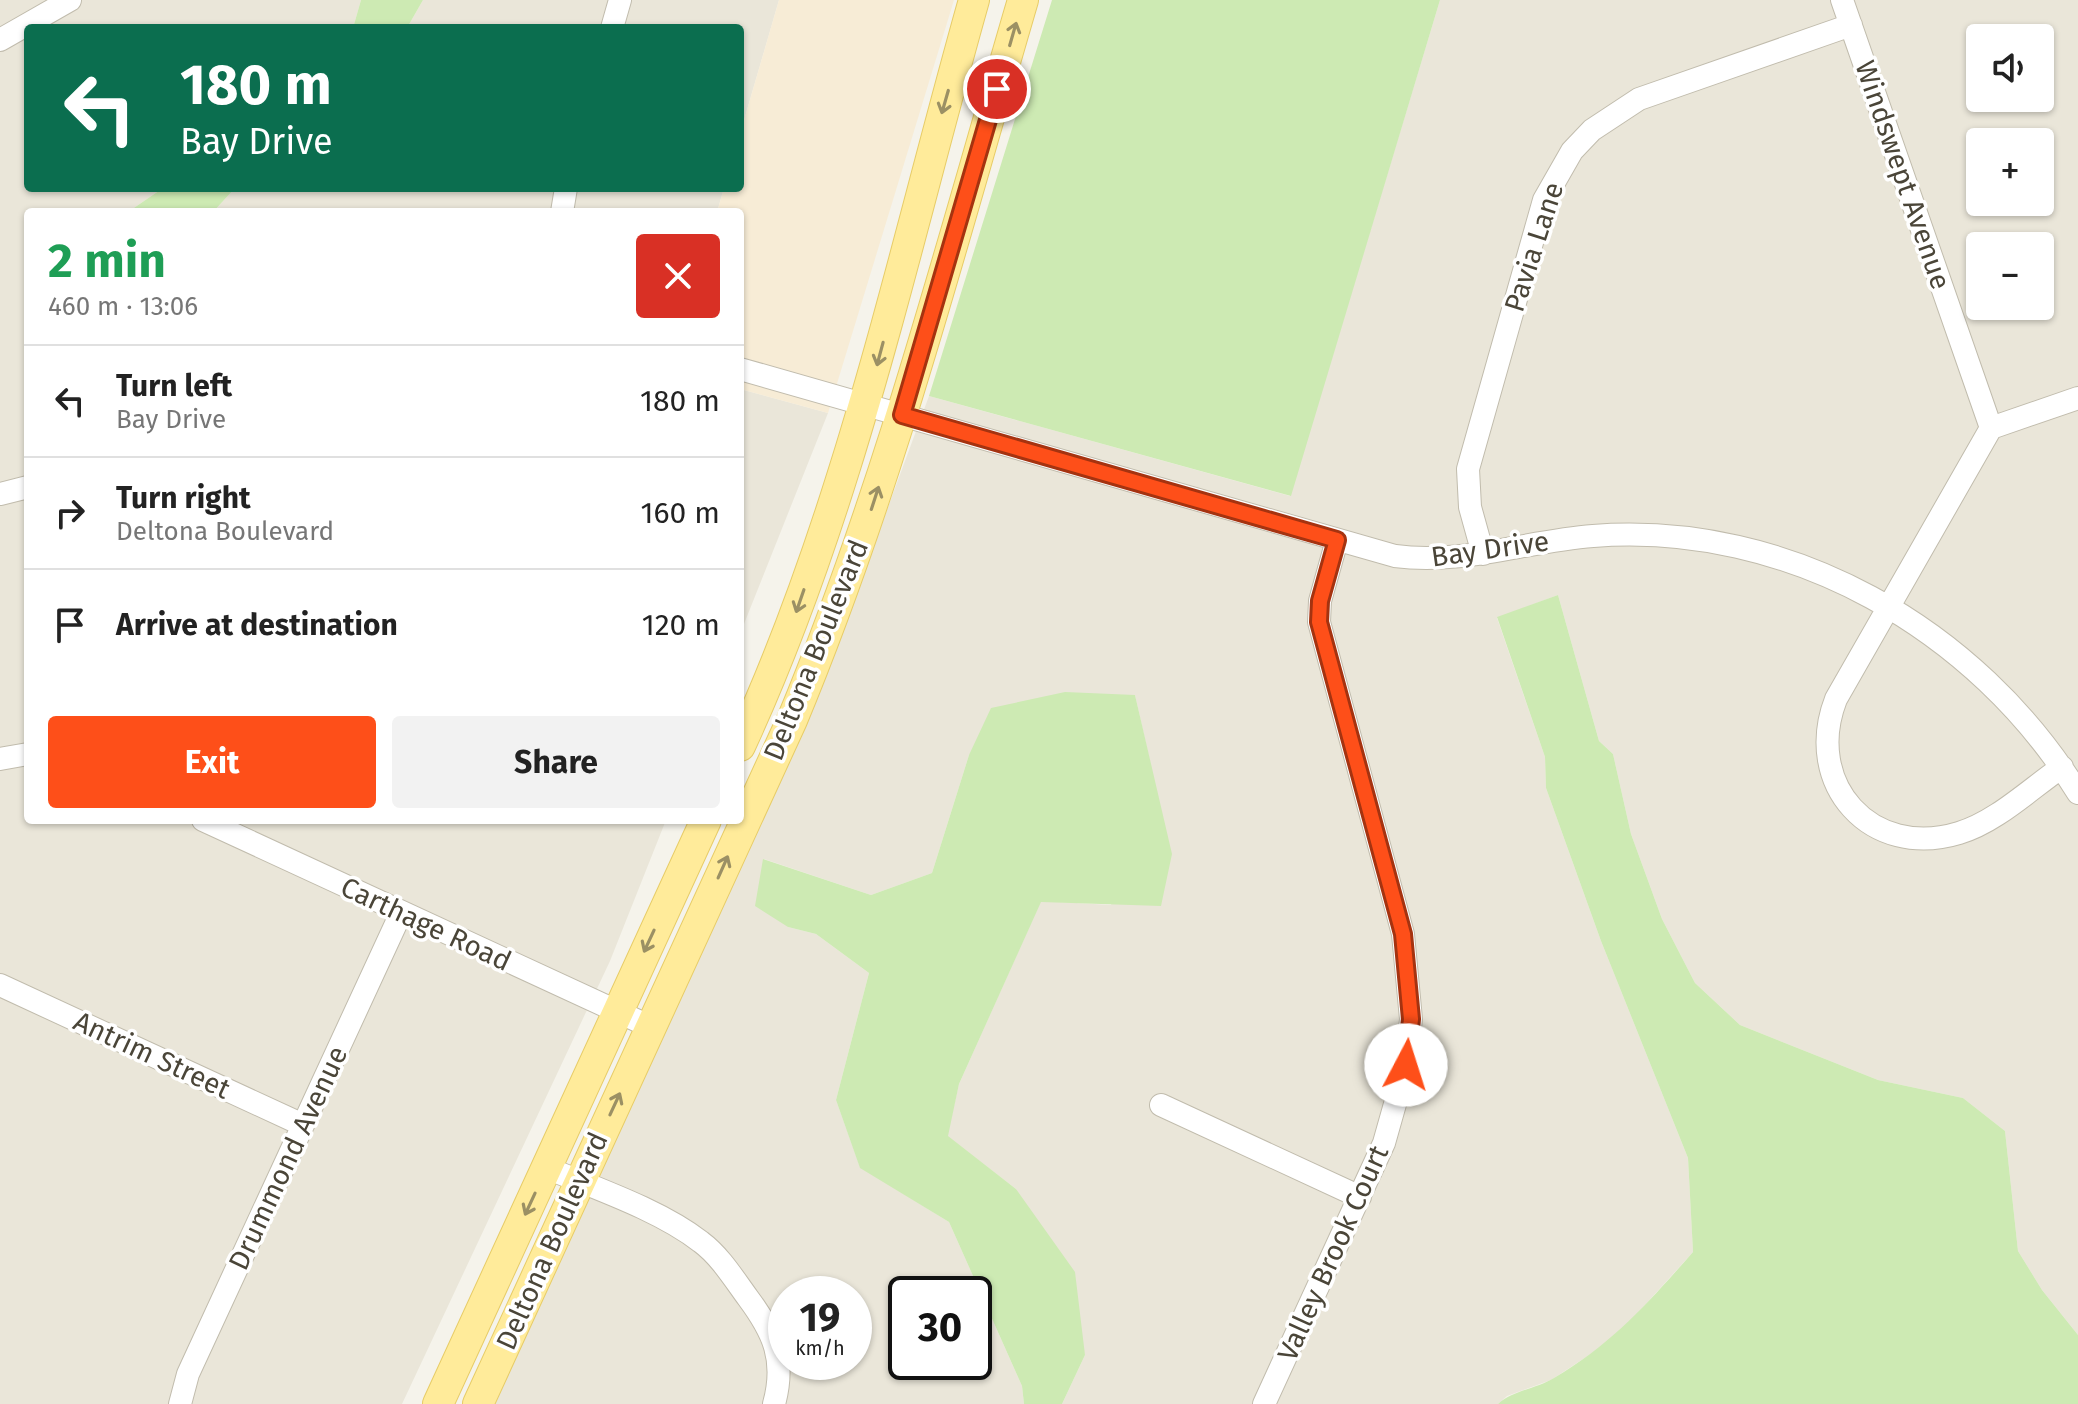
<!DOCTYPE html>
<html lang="en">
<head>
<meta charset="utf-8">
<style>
  :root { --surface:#fff; --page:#f2f2f2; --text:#222; --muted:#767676; --line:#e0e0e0; --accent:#fe4f19 }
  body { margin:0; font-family:"Fira Sans",sans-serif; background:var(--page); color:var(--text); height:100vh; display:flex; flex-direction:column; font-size:30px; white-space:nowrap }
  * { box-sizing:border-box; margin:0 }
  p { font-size:26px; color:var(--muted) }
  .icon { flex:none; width:44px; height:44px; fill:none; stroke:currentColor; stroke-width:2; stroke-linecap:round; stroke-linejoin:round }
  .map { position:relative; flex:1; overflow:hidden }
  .details { position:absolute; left:24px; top:208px; width:720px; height:616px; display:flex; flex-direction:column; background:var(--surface); border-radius:8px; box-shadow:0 2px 6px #0004 }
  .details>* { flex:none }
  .top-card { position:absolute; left:24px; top:24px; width:720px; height:168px; border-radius:8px; box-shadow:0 2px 6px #0004; background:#0b6e4f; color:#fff; overflow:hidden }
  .buttons { position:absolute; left:1966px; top:24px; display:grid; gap:16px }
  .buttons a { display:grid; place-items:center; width:88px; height:88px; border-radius:8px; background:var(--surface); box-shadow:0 2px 6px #0004; font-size:40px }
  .speed { position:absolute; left:768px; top:1276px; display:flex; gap:16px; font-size:40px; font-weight:700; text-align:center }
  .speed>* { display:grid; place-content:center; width:104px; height:104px; border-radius:50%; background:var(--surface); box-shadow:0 2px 6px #0004; line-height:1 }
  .speed small { font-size:20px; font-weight:400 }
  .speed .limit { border:4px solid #111; border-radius:12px; background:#fff; color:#111 }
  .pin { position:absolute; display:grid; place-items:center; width:68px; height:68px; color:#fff; margin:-34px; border:4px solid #fff; border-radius:50%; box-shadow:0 2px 8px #0007 }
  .me { position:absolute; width:88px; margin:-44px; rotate:5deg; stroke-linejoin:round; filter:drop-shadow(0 0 6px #0008) }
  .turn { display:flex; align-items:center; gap:28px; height:168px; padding:0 24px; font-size:36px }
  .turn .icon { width:104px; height:104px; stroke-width:2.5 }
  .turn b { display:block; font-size:56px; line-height:68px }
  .round { display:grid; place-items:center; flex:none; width:84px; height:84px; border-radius:8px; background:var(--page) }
  .summary { display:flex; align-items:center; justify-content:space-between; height:136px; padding:0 24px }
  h1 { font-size:48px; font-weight:700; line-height:60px; color:#1e9e55 }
  .primary-button { display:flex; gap:16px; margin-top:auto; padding:16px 24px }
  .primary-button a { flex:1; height:92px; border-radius:8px; background:var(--accent); color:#fff; font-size:32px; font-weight:700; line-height:92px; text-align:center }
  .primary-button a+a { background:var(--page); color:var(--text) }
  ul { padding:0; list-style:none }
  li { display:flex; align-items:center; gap:24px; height:112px; padding:0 24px; border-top:2px solid var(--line) }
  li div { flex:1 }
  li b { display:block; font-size:30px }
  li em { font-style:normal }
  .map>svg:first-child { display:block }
  .residential { fill:#eae6d9; fill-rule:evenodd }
  .commercial { fill:#f7ecd6 }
  .green { fill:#cdeab3 }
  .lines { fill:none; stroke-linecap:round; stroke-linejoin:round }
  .minor-casing { stroke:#c1bcad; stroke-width:24 }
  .major-casing { stroke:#e7cc67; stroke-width:32 }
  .minor { stroke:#fff; stroke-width:22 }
  .major { stroke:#ffeb9a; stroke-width:30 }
  .oneway { stroke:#9b9064 }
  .route-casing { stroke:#a53310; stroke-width:20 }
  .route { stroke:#fe4f19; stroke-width:14 }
  .labels { text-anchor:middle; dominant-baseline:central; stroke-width:7; stroke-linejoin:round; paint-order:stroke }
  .street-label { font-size:28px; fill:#4a4538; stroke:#fff }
</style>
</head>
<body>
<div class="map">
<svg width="2078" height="1404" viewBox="0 0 2078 1404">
  <rect width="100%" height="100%" fill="#f5f3eb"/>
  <path class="residential" d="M 0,0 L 361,0 L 353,28 L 28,28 L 28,188 L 163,188 L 128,212 L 28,212 L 28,820 L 666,820 L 610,961 L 402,1404 L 0,1404 Z
    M 423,0 L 779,0 L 740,134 L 740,28 L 407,28 Z
    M 1440,0 L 2078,0 L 2078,1335 L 2042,1290 L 2018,1251 L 2005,1131 L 1963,1098 L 1878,1080 L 1740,1025 L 1695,983 L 1662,919 L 1631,834 L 1613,754 L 1599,741 L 1558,595 L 1497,618 L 1545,757 L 1546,788 L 1601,941 L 1688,1158 L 1693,1252 L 1615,1338 L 1551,1380 L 1507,1396 L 1498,1404 L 1062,1404 L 1085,1355 L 1016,1189 L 947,1136 L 959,1084 L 1041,901 L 1111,905 L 1151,766 L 1135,695 L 969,755 L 932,873 L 871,895 L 764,859 L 788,927 L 816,934 L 869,973 L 836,1100 L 860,1167 L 949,1222 L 1022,1386 L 1024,1404 L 492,1404 L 860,583 L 929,396 L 1290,496 ZM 1980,38 L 2040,38 L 2040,98 L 1980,98 ZM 1980,142 L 2040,142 L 2040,202 L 1980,202 ZM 1980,246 L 2040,246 L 2040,306 L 1980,306 ZM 786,1294 L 854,1294 L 854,1362 L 786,1362 ZM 906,1294 L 974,1294 L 974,1362 L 906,1362 Z
    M 235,188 L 724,188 L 717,212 L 213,212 Z
    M 740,389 L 828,413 L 740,634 Z"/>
  <path class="commercial" d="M 779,0 L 954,0 L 828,413 L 740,389 L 740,212 L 717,212 L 724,188 L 740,188 L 740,134 Z"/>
  <path class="green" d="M 361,0 L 423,0 L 407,28 L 353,28 Z
    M 1052,0 L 1440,0 L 1291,496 L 929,396 Z
    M 163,188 L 235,188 L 213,212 L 128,212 Z
    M 1558,595 L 1599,741 L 1613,754 L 1631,834 L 1662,919 L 1695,983 L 1740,1025 L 1878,1080 L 1963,1098 L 2005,1131 L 2018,1251 L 2042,1290 L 2078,1335 L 2078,1404 L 1498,1404 C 1514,1390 1536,1389 1554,1378 C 1613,1343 1648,1303 1693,1252 L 1688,1158 L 1601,941 L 1546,788 L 1545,757 L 1497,617 Z
    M 1065,692 L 1135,695 L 1172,854 L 1161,906 L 1041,902 L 959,1084 L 948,1136 L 1016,1189 L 1075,1272 L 1085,1355 L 1062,1404 L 1024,1404 L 1022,1386 L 949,1222 L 860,1168 L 836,1100 L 869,973 L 816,934 L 788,927 L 755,906 L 763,859 L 871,895 L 932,873 L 969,755 L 991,708 Z"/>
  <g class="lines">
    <defs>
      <path id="minor" d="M 1842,0 L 1991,428 L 1836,699 C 1803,784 1871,860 1959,833 C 1996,822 2030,789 2062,767
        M 612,28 L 620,0
        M 0,40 L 70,0
        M 562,212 L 566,188
        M 740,369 L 1395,556 C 1463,565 1526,541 1593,536 C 1789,521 1977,629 2078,793
        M 1991,428 L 2078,398
        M 0,494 L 28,487
        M 1483,554 L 1470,507 L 1468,469 L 1544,200 L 1572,151 L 1592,130 L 1639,99 L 1851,25
        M 0,759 L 28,754
        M 203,820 L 651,1027
        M 0,985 L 303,1125
        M 1161,1105 L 1360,1197
        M 547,1168 C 595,1188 660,1210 701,1242 C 720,1256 734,1279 748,1298 C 774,1333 786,1360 774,1404
        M 180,1404 L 188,1374 L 401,913
        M 1264,1404 L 1384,1143 L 1406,1065 L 1411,1019 L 1403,934 L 1319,622 L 1320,601 L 1337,540"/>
      <path id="major" d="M 740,746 C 850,508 903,251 974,0
        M 438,1404 L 706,820
        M 478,1404 L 792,720 C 889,487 952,242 1023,0"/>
    </defs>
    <use href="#minor" class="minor-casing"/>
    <use href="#major" class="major-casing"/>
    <use href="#minor" class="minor"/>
    <use href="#major" class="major"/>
  </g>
  <defs><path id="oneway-shaft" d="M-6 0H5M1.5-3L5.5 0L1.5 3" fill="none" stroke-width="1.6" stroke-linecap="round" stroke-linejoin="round" transform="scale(2)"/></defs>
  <g class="oneway">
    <use href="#oneway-shaft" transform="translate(1013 34) rotate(-74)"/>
    <use href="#oneway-shaft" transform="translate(945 102) rotate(106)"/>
    <use href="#oneway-shaft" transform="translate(880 354) rotate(105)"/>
    <use href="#oneway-shaft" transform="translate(875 498) rotate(-72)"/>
    <use href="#oneway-shaft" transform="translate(800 601) rotate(109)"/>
    <use href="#oneway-shaft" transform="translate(723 867) rotate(-66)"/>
    <use href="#oneway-shaft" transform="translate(649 941) rotate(115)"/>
    <use href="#oneway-shaft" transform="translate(615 1104) rotate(-65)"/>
    <use href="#oneway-shaft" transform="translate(530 1204) rotate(115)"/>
  </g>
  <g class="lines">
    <defs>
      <path id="route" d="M 997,89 L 902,415 L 1337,540 L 1320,601 L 1319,622 L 1403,934 L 1411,1019 L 1406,1065"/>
    </defs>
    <use href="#route" class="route-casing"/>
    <use href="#route" class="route"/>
  </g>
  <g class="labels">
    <g class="street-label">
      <text transform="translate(1903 175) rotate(71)">Windswept Avenue</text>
      <text transform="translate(1534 247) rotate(-72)">Pavia Lane</text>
      <text transform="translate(1490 549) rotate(-8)">Bay Drive</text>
      <text transform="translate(816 650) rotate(-68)">Deltona Boulevard</text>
      <text transform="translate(426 924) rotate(25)">Carthage Road</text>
      <text transform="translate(152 1055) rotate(25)">Antrim Street</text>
      <text transform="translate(288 1158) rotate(-65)">Drummond Avenue</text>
      <text transform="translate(552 1241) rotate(-66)">Deltona Boulevard</text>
      <text transform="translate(1333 1253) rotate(-66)">Valley Brook Court</text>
    </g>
  </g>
</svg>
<div class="buttons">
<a><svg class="icon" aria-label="sound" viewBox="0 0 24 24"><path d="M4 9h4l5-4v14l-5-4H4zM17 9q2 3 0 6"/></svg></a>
<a>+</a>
<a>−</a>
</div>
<div class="speed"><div>19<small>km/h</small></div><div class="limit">30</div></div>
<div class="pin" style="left:997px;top:89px;background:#d93025"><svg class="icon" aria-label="arrive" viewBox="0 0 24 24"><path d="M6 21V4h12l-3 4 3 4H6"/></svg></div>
<svg class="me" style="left:1406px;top:1065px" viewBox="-20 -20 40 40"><circle r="19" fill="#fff"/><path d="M0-13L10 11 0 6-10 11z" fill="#fe4f19"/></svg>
<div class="top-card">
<div class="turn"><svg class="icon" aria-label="left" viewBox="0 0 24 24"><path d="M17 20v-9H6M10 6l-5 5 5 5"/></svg><div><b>180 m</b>Bay Drive</div></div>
</div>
<section class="details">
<div class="summary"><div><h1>2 min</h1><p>460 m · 13:06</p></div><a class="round" style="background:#d93025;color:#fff"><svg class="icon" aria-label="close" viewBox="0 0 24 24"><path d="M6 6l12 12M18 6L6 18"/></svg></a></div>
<ul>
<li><svg class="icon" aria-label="left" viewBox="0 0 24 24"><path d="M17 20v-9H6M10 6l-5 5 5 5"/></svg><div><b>Turn left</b><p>Bay Drive</p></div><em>180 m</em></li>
<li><svg class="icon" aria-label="right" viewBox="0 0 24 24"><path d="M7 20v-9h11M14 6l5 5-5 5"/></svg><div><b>Turn right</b><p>Deltona Boulevard</p></div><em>160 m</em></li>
<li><svg class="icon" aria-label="arrive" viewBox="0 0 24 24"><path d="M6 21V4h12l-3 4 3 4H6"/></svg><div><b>Arrive at destination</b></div><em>120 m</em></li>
</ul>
<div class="primary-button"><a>Exit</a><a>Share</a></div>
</section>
</div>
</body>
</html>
